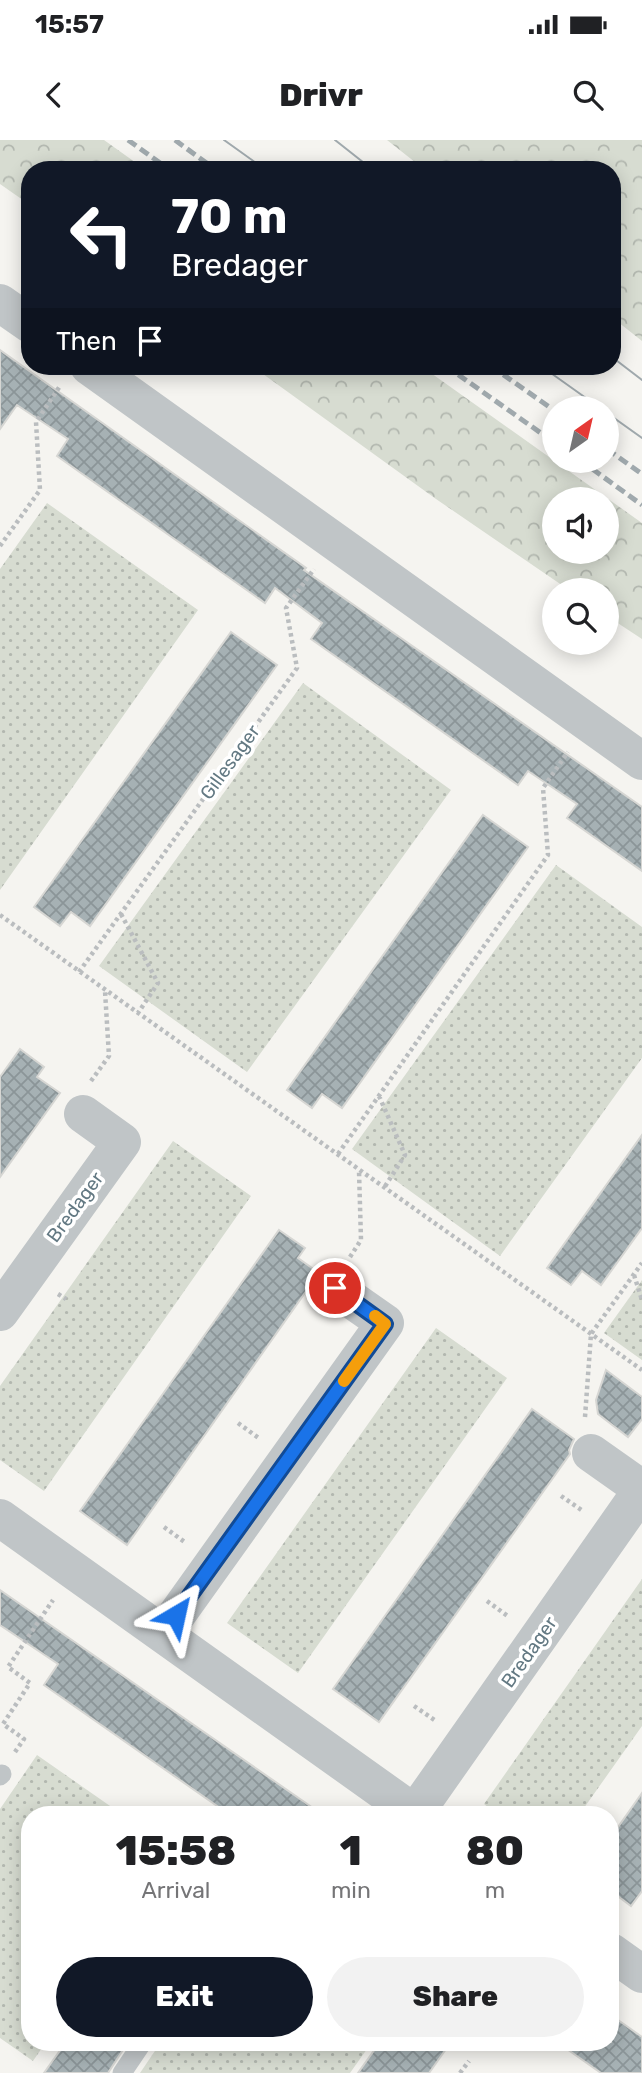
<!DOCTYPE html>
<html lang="en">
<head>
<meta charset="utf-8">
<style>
  :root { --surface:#fff; --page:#f2f2f2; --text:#202124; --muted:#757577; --accent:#111827 }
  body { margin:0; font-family:Rubik,sans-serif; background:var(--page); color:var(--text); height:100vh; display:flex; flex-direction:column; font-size:26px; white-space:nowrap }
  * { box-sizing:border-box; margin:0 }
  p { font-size:23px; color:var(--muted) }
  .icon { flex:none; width:38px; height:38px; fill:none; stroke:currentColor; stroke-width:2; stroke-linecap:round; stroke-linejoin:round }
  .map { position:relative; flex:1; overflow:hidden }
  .details { position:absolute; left:21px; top:1666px; width:598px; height:245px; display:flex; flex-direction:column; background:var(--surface); border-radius:28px; box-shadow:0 4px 18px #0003 }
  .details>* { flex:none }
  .guide { position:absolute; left:21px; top:21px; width:600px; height:214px; border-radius:28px; box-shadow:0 4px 18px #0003; background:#111827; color:#fff; overflow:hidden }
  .needle { width:46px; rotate:34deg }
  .tools { position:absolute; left:542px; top:256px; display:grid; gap:14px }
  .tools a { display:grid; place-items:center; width:77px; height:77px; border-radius:50%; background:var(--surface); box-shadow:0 4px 18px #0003; font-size:35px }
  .pin { position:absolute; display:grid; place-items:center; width:60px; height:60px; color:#fff; margin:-30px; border:4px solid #fff; border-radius:50%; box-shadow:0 2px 7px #0007 }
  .me { position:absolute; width:77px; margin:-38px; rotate:36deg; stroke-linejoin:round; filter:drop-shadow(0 0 5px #0008) }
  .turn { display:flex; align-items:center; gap:24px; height:147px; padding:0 35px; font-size:32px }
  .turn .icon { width:91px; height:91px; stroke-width:2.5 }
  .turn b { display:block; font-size:49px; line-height:60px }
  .then { display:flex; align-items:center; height:66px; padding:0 35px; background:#0003; gap:14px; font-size:26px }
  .eta { display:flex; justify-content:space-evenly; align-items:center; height:119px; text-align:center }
  .eta b { font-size:42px; font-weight:800; line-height:49px }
  .button { display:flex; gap:14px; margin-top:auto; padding:14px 35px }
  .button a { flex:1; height:80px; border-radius:42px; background:var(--accent); color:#fff; font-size:28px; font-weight:800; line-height:80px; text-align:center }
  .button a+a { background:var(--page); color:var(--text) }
  .status { display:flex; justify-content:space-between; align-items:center; height:49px; padding:0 35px; background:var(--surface); direction:ltr }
  .status svg { height:19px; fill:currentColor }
  header { display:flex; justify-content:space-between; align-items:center; height:91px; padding:0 35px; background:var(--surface); font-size:32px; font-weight:800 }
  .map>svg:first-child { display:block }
  .forest { fill:url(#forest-crowns); fill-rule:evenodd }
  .park { fill:url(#park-dots) }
  .building { fill:url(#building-cross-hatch); stroke:#d6d6d3; stroke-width:2 }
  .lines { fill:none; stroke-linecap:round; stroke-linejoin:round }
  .path { stroke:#babdbf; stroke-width:4.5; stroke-dasharray:3.5 3.5; stroke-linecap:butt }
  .lane { stroke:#c0c5c7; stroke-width:19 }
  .street { stroke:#c0c5c7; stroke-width:38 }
  .tram { stroke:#a0a9ad; stroke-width:2 }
  .rail { stroke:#a0a9ad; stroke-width:5; stroke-dasharray:10 5; stroke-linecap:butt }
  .route-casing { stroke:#114b97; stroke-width:18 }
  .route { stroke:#1a73e8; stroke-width:12 }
  .slow { stroke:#f59e0b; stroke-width:12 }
  .labels { text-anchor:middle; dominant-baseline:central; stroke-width:7; stroke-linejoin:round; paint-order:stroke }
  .street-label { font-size:19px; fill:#637983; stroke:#fff }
</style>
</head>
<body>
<div class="status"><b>15:57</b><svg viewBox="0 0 49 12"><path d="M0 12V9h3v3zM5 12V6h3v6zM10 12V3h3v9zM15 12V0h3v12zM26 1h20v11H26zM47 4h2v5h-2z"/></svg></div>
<header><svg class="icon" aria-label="back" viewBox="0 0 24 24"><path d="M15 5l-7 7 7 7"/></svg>Drivr<svg class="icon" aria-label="search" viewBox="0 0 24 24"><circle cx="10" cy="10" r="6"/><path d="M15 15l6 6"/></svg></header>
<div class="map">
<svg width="642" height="1933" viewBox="0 0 642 1933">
  <defs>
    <pattern id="forest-crowns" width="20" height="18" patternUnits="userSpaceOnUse" patternTransform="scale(1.75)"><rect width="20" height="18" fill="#d7dcd1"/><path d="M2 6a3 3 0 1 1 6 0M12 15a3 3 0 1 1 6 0" fill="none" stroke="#b2b7af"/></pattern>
    <pattern id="park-dots" width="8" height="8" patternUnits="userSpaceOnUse" patternTransform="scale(1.75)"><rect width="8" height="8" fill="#d7dcd1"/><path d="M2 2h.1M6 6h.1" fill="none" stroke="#b2b7af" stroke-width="1.8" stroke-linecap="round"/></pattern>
    <pattern id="building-cross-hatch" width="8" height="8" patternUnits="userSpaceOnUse" patternTransform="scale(1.75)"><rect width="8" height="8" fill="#a6b1b4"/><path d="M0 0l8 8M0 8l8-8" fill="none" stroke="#8b9598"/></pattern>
  </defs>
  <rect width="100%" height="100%" fill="#f5f4f0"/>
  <path class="forest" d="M 0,0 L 104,0 L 146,30 L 30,30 L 30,65 L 0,44 Z
    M 387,0 L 642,0 L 642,201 L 613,178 L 612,30 L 425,30 Z
    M 252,226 L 421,226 L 642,383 L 642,499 L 607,476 L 607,450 L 569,450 L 436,359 ZM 555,359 L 607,359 L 607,411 L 555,411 Z"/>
  <path class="park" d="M 47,363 L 198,470 L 0,750 L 0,429 Z
    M 303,543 L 451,650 L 247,932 L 99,826 Z
    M 556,725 L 642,787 L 642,918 L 500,1116 L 352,1009 Z
    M 173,1001 L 251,1056 L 44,1351 L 0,1320 L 0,1246 Z
    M 642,1140 L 642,1220 L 604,1193 Z
    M 436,1188 L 507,1238 L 298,1533 L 227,1483 Z
    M 642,1439 L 642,1586 L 579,1675 L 498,1675 L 484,1664 Z
    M 37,1615 L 123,1675 L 30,1675 L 30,1902 L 46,1902 L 33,1921 L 0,1898 L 0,1669 Z
    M 161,1902 L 372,1902 L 350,1933 L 140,1933 Z"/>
  <path class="building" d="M 0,210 L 306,428 L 304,430 L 642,667 L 642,731 L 567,678 L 577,664 L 528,631 L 518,645 L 311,499 L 322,483 L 275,448 L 265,463 L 57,316 L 68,299 L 17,265 L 0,289 Z
    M 231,492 L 277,525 L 90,786 L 71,772 L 60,786 L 34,767 Z
    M 483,675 L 528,707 L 342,968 L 322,954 L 312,968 L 287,950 Z
    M 20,909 L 44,927 L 37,937 L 60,953 L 0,1037 L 0,937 Z
    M 642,995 L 642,1088 L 601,1145 L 582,1131 L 571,1145 L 547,1128 Z
    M 279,1090 L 305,1108 L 298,1118 L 319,1133 L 127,1405 L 80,1371 Z
    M 606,1230 L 642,1257 L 642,1279 L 628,1297 L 598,1274 L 596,1260 Z
    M 532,1269 L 574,1299 L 569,1310 L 570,1314 L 379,1582 L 333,1549 Z
    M 0,1450 L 323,1675 L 230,1675 L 44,1545 L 58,1524 L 0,1485 Z
    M 642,1653 L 642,1751 L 631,1766 L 611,1751 L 611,1697 Z
    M 611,1875 L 642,1897 L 642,1933 L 601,1933 L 557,1902 L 611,1902 Z
    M 66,1902 L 128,1902 L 108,1933 L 44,1933 Z
    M 380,1902 L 451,1902 L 429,1933 L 358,1933 Z"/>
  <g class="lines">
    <path class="path" d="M 0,406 L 40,350 L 36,282 L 60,246
      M 121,774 L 158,843 L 138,873
      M 0,775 L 642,1230
      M 79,832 L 297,528 L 286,468 L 314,429
      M 91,941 L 109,916 L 105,851
      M 379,956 L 405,1015 L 384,1048
      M 338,1014 L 548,715 L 543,648 L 568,612
      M 350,1117 L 361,1100 L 359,1031
      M 634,1135 L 642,1160
      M 58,1154 L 66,1159
      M 585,1277 L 591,1194 L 642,1123
      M 238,1283 L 260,1299
      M 561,1356 L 583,1371
      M 164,1387 L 186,1403
      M 487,1461 L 509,1477
      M 414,1566 L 436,1581
      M 15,1612 L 24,1599 L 3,1584 L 30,1543 L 8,1527 L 53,1460
      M 460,1933 L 469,1921"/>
    <path class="lane" d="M 0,1636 L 2,1634
      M 122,1933 L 143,1902"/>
    <path class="street" d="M 0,163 L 30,184
      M 89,226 L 642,621
      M 0,1172 L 122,1002 L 83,974
      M 591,1313 L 642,1349
      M 0,1378 L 417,1675
      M 163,1494 L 385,1183 L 335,1148
      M 415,1673 L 642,1350
      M 611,1812 L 642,1834"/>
    <path class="tram" d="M 224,0 L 266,30
      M 335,0 L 373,30
      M 612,217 L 642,240
      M 541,226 L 600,268
      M 607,273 L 642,298"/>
    <path class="rail" d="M 128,0 L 170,30
      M 175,0 L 216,30
      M 446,226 L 555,303
      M 491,226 L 555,271
      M 607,309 L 642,334
      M 580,320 L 642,365"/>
  </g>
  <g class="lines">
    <defs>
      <path id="route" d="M 176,1475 L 385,1184 L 335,1148"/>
    </defs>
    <use href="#route" class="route-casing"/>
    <use href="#route" class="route"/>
    <path class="slow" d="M 344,1241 L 385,1184 L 375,1176"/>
  </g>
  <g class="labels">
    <g class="street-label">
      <text transform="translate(230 622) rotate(-54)">Gillesager</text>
      <text transform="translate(75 1067) rotate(-54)">Bredager</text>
      <text transform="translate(529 1512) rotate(-55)">Bredager</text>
    </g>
  </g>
</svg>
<div class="tools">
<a><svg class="needle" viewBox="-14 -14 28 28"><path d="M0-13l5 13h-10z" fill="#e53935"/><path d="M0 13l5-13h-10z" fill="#757577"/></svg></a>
<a><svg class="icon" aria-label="sound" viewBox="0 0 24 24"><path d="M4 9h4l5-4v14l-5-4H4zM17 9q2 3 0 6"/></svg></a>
<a><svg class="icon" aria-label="search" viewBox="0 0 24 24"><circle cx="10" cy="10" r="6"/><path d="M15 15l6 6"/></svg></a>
</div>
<div class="pin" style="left:335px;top:1148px;background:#d93025"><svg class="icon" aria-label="arrive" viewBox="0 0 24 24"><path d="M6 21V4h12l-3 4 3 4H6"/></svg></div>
<svg class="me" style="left:176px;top:1475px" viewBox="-20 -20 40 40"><path d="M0-17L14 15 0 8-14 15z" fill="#1a73e8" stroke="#fff" stroke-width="4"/></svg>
<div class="guide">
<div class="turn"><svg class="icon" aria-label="left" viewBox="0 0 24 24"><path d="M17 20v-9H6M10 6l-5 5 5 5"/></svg><div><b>70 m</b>Bredager</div></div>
<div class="then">Then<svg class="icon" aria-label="arrive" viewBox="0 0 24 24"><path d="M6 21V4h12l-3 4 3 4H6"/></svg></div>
</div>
<section class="details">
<div class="eta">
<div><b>15:58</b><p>Arrival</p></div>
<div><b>1</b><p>min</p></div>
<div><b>80</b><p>m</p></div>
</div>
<div class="button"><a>Exit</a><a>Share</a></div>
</section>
</div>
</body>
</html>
